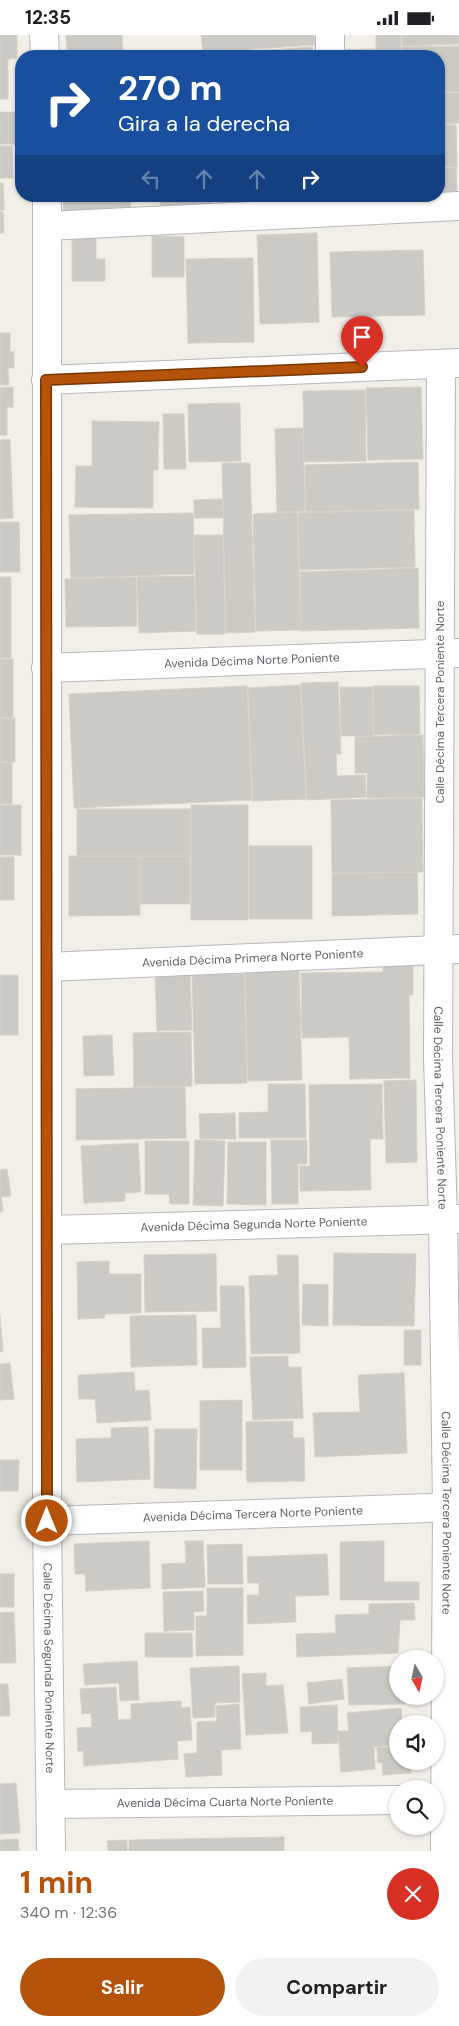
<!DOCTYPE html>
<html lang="es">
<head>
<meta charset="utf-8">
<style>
  :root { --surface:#fff; --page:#f2f2f2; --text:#202124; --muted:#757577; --accent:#b45309 }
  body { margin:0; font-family:"DM Sans",sans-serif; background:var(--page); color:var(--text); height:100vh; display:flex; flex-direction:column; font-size:19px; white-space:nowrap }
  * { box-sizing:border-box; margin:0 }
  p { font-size:16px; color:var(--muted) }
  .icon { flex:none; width:28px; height:28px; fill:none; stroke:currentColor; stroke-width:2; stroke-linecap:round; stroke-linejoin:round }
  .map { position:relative; height:1816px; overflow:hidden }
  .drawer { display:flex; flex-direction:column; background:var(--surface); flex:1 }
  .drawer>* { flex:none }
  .hud { position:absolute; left:15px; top:15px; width:430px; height:152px; border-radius:20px; box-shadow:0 1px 4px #0004; background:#1a4fa0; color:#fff; overflow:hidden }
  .needle { width:32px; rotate:171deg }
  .buttons { position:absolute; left:389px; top:1615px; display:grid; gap:10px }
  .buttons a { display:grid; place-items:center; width:55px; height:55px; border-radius:50%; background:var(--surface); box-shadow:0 1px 4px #0004; font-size:25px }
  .pin { position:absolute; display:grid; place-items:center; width:42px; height:42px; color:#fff; margin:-51px -21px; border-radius:50% 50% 50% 0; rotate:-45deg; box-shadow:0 0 5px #0007 }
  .pin .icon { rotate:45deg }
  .me { position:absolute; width:55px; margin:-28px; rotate:0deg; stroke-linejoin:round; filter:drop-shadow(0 0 4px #0008) }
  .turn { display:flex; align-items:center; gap:18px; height:105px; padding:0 20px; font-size:22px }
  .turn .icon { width:65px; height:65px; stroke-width:2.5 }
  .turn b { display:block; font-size:35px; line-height:42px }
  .lanes { display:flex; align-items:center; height:48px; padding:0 20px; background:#0003; justify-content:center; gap:25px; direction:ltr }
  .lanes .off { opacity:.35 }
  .round { display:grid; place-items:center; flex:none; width:52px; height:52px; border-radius:26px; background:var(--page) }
  .head { display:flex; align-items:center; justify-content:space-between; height:85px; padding:0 20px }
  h1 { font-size:30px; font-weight:700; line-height:38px; color:var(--accent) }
  .cta { display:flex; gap:10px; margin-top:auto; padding:10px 20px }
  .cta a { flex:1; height:58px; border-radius:30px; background:var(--accent); color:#fff; font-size:20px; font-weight:700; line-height:58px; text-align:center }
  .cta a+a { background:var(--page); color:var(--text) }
  .status { display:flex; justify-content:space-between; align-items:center; height:35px; padding:0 25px; background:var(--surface); direction:ltr }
  .status svg { height:14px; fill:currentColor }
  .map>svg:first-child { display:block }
  .building { fill:#cccac5; stroke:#d6d1c6 }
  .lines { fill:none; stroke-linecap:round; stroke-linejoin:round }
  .street-casing { stroke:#b5b8bc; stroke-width:30 }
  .secondary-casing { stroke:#b6babf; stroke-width:30 }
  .street { stroke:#fff; stroke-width:28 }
  .secondary { stroke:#fff; stroke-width:28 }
  .route-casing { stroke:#753606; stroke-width:12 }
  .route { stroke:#b45309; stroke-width:9 }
  .labels { text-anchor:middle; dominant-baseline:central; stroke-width:4.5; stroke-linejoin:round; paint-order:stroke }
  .street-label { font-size:12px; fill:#5f6368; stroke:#fff }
</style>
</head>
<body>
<div class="status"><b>12:35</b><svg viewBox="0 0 49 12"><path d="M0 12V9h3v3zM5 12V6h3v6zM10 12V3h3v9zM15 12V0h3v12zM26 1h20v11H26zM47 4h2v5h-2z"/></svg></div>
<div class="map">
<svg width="459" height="1816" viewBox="0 0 459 1816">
  <rect width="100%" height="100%" fill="#f1efe8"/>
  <path class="building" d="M 0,0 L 17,0 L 17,23 L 8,24 L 8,64 L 0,64 Z
    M 66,0 L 122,0 L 123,21 L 67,21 Z
    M 201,0 L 314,0 L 315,10 L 203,17 Z
    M 376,0 L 401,0 L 401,21 L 335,21 L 335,15 L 376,14 Z
    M 402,0 L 459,0 L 459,9 L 402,11 Z
    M 459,11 L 459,57 L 439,57 L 439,21 L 402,21 L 402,12 Z
    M 312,12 L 313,21 L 201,21 L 201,20 Z
    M 439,58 L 459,58 L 459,88 L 439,89 Z
    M 0,77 L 18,77 L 19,109 L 0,109 Z
    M 439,90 L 456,90 L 457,132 L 439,132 Z
    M 0,111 L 12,111 L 13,143 L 0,143 Z
    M 439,133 L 456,133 L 457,163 L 439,161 Z
    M 0,148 L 3,148 L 4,175 L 0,175 Z
    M 63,161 L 130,161 L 131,178 L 64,182 Z
    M 160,161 L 212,161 L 213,174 L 161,177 Z
    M 217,161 L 320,161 L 321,167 L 218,173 Z
    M 0,177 L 3,177 L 4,198 L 0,198 Z
    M 317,198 L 319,287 L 260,289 L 257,200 Z
    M 72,201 L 96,201 L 96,224 L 105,224 L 105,246 L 72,246 Z
    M 152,201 L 184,202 L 184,242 L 152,242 Z
    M 423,215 L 425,280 L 332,282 L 330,217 Z
    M 253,223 L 254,307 L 188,308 L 186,224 Z
    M 0,298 L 10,298 L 10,317 L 14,316 L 14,333 L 8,333 L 9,350 L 0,350 Z
    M 13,352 L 13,372 L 7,372 L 7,400 L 0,400 L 0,353 Z
    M 421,352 L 423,424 L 368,425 L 366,353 Z
    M 365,355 L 366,426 L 304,427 L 303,356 Z
    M 240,368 L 241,426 L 189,427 L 188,369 Z
    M 163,379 L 184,379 L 186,434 L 164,434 Z
    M 92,386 L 159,387 L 158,435 L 153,435 L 153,473 L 75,472 L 76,431 L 92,431 Z
    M 303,393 L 305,476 L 277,477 L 275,394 Z
    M 10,404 L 13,483 L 0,484 L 0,405 Z
    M 418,427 L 419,474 L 306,477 L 305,430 Z
    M 222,428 L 250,428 L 255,597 L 226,598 Z
    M 223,464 L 223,483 L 194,483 L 194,465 Z
    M 414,475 L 415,532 L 300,535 L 298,478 Z
    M 297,477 L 301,595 L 256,596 L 253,479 Z
    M 193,478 L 194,539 L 71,543 L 69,480 Z
    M 0,487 L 19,487 L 20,537 L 0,537 Z
    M 194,500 L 223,500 L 225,599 L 197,599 Z
    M 418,533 L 419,593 L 301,596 L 300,537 Z
    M 194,541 L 196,596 L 139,598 L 137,542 Z
    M 0,542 L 11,542 L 11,623 L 0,623 Z
    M 136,542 L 137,591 L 66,592 L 65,544 Z
    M 0,624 L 13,624 L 13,682 L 0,683 Z
    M 338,647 L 341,719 L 336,719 L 337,741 L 365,740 L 366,762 L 307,765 L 301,648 Z
    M 300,650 L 306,764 L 253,766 L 248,653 Z
    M 247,651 L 252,765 L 74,773 L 69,659 Z
    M 373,651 L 419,651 L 420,699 L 373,700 Z
    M 340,652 L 372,652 L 373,701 L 341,701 Z
    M 0,683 L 15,683 L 15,727 L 0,727 Z
    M 423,700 L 424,762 L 367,763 L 367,738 L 355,738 L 355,702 Z
    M 0,727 L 12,727 L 12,769 L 0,769 Z
    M 422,763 L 423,837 L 332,838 L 331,765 Z
    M 0,770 L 21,770 L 21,820 L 0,820 Z
    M 191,770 L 248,770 L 248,885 L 191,885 Z
    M 77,774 L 191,774 L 191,821 L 77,821 Z
    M 249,811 L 312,811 L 312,884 L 249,884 Z
    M 69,821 L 140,821 L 140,880 L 69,881 Z
    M 140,821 L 190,821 L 190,869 L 140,869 Z
    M 0,822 L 14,822 L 14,865 L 0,865 Z
    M 417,837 L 418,879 L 332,881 L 332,839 Z
    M 413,928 L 413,960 L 409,960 L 410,1043 L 350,1044 L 349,1002 L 302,1003 L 301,938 L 383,937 L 383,929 Z
    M 299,935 L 302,1045 L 248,1046 L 245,936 Z
    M 190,938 L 192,995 L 157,996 L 155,939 Z
    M 244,939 L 247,1048 L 195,1049 L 192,940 Z
    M 0,940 L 18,940 L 18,1000 L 0,1000 Z
    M 191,997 L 192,1051 L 134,1052 L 133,998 Z
    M 112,1000 L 114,1040 L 84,1041 L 83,1001 Z
    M 416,1045 L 417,1127 L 386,1128 L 384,1046 Z
    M 268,1049 L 305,1049 L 306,1103 L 239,1103 L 239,1078 L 268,1077 Z
    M 382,1049 L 383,1104 L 370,1104 L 371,1155 L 300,1156 L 300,1131 L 310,1131 L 309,1050 Z
    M 185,1052 L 186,1103 L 76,1105 L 76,1054 Z
    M 235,1078 L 236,1104 L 200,1104 L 199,1079 Z
    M 195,1105 L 225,1106 L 223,1171 L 193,1170 Z
    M 271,1105 L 307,1105 L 307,1129 L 298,1129 L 298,1169 L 272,1169 Z
    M 145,1106 L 189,1106 L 189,1169 L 170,1169 L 169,1159 L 145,1159 Z
    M 228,1107 L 266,1107 L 266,1170 L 227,1169 Z
    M 138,1108 L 141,1157 L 125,1158 L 125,1166 L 84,1168 L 81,1111 Z
    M 7,1134 L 11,1161 L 1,1162 L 3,1176 L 0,1177 L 0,1135 Z
    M 334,1218 L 416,1219 L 414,1291 L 333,1290 Z
    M 216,1219 L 217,1276 L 145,1277 L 144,1220 Z
    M 277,1220 L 298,1220 L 300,1318 L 251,1319 L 249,1241 L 278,1240 Z
    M 109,1226 L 109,1239 L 141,1239 L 141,1278 L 105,1279 L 104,1283 L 78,1284 L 77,1227 Z
    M 303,1249 L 328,1250 L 328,1291 L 302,1290 Z
    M 220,1251 L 244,1251 L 246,1332 L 203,1333 L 202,1293 L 221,1293 Z
    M 196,1280 L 197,1330 L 131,1332 L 130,1281 Z
    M 0,1281 L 3,1316 L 0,1317 Z
    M 404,1295 L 421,1295 L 421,1330 L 404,1330 Z
    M 288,1321 L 288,1332 L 301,1332 L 303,1383 L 253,1385 L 250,1322 Z
    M 10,1328 L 14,1364 L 0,1365 L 0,1329 Z
    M 134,1337 L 135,1356 L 149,1355 L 151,1385 L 97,1388 L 95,1364 L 79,1364 L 78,1340 Z
    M 404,1338 L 407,1418 L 315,1422 L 313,1378 L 360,1377 L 358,1340 Z
    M 242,1365 L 242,1435 L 200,1435 L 200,1366 Z
    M 293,1386 L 293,1403 L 304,1403 L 305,1446 L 247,1447 L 246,1387 Z
    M 148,1392 L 150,1444 L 77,1447 L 76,1404 L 111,1403 L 111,1393 Z
    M 155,1394 L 197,1394 L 196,1454 L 154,1453 Z
    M 0,1425 L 19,1425 L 18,1456 L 0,1456 Z
    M 149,1506 L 150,1553 L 86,1556 L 85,1539 L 75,1539 L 74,1509 Z
    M 185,1506 L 203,1506 L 205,1552 L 162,1554 L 162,1529 L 186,1528 Z
    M 384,1506 L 384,1547 L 419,1547 L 419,1565 L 340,1565 L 340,1507 Z
    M 242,1509 L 243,1549 L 208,1549 L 207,1510 Z
    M 327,1519 L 329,1560 L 295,1561 L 296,1587 L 248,1589 L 247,1560 L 259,1560 L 259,1548 L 248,1548 L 247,1522 Z
    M 0,1539 L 14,1539 L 14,1572 L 0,1572 Z
    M 207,1553 L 243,1553 L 243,1620 L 196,1621 L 196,1581 L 207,1581 Z
    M 203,1556 L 204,1576 L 194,1577 L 194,1595 L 164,1596 L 163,1557 Z
    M 414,1568 L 415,1585 L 400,1585 L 398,1618 L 297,1622 L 296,1599 L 336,1598 L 335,1580 L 369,1579 L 369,1569 Z
    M 14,1577 L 16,1628 L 0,1628 L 0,1578 Z
    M 145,1598 L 192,1598 L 193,1622 L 145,1622 Z
    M 137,1626 L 139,1665 L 120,1666 L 119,1648 L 85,1650 L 83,1629 Z
    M 239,1631 L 240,1667 L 215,1668 L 215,1682 L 193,1683 L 190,1633 Z
    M 398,1631 L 398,1661 L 404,1661 L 405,1669 L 349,1670 L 347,1633 Z
    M 266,1638 L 266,1651 L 283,1650 L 288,1698 L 246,1700 L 242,1639 Z
    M 342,1644 L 344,1664 L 309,1669 L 307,1648 Z
    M 0,1649 L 8,1649 L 10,1681 L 0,1681 Z
    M 116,1652 L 118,1685 L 131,1684 L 131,1669 L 181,1666 L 181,1673 L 190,1672 L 192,1705 L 177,1706 L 178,1724 L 84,1731 L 83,1716 L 78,1716 L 77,1693 L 92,1692 L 91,1678 L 82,1679 L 80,1654 Z
    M 239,1669 L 241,1714 L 221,1715 L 222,1740 L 186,1742 L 184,1719 L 197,1718 L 197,1687 L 217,1686 L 216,1671 Z
    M 337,1670 L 338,1708 L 312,1709 L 312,1696 L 301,1697 L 300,1672 Z
    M 401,1673 L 402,1689 L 398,1689 L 398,1710 L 374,1712 L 375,1734 L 341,1737 L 338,1696 L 349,1696 L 347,1678 Z
    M 386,1712 L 398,1712 L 398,1726 L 411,1726 L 411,1738 L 383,1740 L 382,1727 L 378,1728 L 377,1713 Z
    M 16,1748 L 20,1798 L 0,1799 L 0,1749 Z
    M 284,1802 L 284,1816 L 129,1816 L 129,1805 Z
    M 18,1804 L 19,1816 L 0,1816 L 0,1805 Z
    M 127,1805 L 127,1816 L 108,1816 L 107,1806 Z"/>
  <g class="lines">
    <defs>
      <g id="street">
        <path d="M 330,0 L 330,21"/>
        <path d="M 47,191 L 459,171"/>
        <path id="s1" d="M 441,329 L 438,1022 L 443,1184 L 447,1472 L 445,1816"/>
        <path d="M 46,345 L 459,328"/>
        <path id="s2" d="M 46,633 L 459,618"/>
        <path id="s3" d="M 47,932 L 459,914"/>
        <path id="s4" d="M 48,1195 L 459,1184"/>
        <path id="s5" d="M 47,1486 L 459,1472"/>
        <path id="s6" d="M 51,1769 L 398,1765"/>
      </g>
      <g id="secondary">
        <path d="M 44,0 L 45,21"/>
        <path id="s7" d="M 47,161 L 47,1486 L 51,1816"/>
      </g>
    </defs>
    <use href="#street" class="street-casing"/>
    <use href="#secondary" class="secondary-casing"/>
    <use href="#street" class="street"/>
    <use href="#secondary" class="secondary"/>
  </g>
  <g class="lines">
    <defs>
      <path id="route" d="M 47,1486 L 46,345 L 362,332"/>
    </defs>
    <use href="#route" class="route-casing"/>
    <use href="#route" class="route"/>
  </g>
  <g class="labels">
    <g class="street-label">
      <text stroke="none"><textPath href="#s2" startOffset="206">Avenida Décima Norte Poniente</textPath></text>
      <text transform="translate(440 667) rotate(-90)">Calle Décima Tercera Poniente Norte</text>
      <text stroke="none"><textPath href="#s3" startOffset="206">Avenida Décima Primera Norte Poniente</textPath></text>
      <text stroke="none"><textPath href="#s1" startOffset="744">Calle Décima Tercera Poniente Norte</textPath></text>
      <text stroke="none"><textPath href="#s4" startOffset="206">Avenida Décima Segunda Norte Poniente</textPath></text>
      <text stroke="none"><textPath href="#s1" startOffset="1149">Calle Décima Tercera Poniente Norte</textPath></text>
      <text stroke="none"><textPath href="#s5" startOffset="206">Avenida Décima Tercera Norte Poniente</textPath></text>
      <text stroke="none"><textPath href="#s7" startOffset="1472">Calle Décima Segunda Poniente Norte</textPath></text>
      <text stroke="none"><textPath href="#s6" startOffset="174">Avenida Décima Cuarta Norte Poniente</textPath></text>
    </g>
  </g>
</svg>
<div class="buttons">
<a><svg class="needle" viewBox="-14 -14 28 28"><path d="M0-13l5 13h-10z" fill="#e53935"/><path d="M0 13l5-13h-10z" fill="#757577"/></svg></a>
<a><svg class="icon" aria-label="sound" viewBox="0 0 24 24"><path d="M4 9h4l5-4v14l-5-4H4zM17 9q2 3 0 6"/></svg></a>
<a><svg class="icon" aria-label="search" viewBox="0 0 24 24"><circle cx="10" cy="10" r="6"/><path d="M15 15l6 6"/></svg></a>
</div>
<div class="pin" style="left:362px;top:332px;background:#d93025"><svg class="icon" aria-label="arrive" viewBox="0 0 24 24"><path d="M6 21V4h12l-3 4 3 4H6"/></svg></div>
<svg class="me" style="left:47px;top:1486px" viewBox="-20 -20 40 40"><circle r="17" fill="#b45309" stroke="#fff" stroke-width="3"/><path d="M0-11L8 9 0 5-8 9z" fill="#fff"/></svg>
<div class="hud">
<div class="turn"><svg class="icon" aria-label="right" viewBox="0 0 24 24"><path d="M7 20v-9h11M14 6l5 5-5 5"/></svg><div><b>270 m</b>Gira a la derecha</div></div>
<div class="lanes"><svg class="icon off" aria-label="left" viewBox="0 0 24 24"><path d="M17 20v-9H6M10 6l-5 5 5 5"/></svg><svg class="icon off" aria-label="ahead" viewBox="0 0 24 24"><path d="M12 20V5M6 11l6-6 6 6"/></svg><svg class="icon off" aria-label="ahead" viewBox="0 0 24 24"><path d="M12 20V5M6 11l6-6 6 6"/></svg><svg class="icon" aria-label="right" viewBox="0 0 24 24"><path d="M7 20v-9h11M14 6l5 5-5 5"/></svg></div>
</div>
</div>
<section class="drawer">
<div class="head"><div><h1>1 min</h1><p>340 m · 12:36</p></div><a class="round" style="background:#d93025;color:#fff"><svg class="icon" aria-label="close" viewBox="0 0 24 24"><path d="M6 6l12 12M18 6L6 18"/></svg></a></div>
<div class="cta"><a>Salir</a><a>Compartir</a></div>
</section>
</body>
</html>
